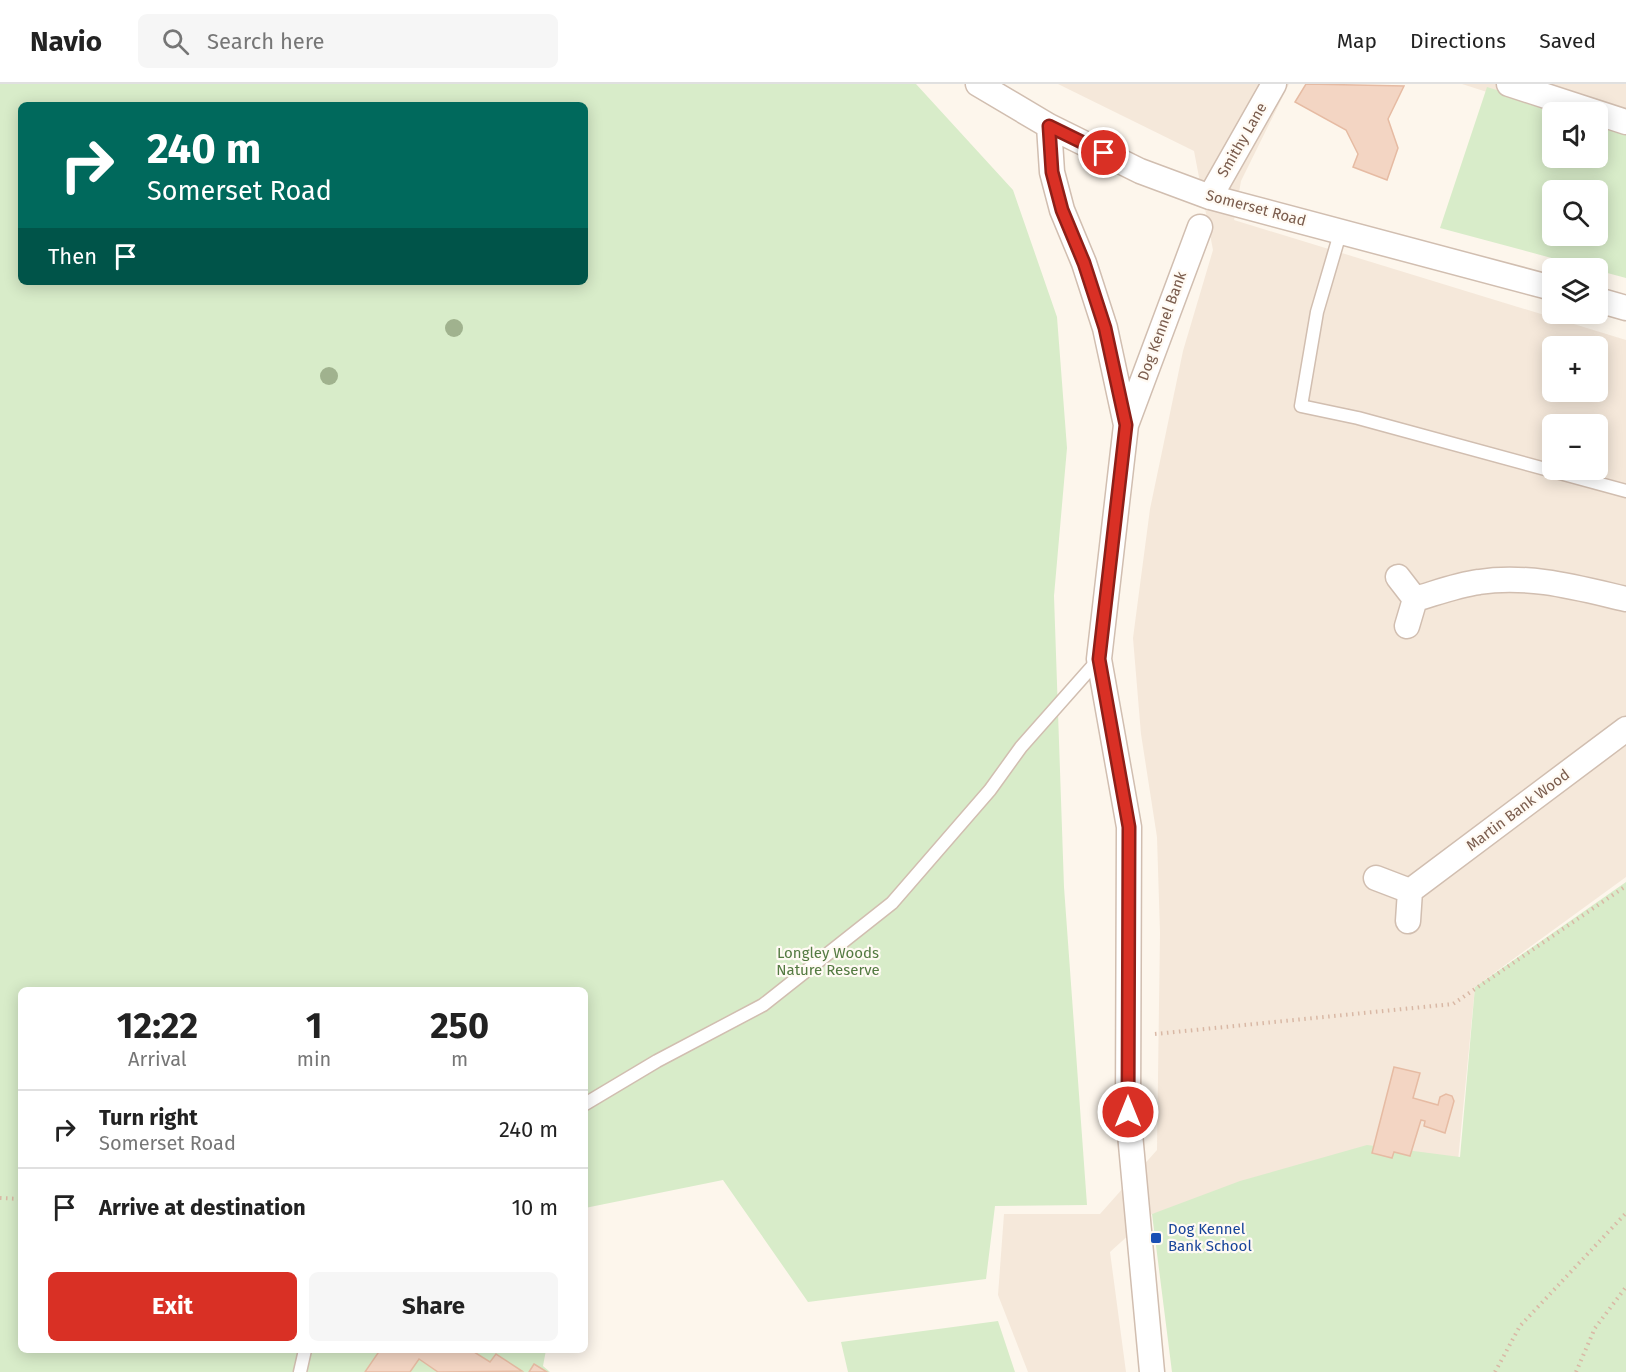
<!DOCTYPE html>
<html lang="en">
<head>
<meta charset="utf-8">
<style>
  :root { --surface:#fff; --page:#f6f6f6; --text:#222; --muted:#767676; --line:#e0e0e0; --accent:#d93025 }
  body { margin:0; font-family:"Fira Sans",sans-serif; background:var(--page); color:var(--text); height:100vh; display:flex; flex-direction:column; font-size:22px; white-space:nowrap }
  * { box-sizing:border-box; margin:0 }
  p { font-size:20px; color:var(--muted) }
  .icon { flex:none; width:33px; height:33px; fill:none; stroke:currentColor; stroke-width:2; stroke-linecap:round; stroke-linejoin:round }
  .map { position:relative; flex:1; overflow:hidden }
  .drawer { position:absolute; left:18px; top:903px; width:570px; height:366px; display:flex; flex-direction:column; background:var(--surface); border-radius:9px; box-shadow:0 3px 15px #0003 }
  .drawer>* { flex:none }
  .top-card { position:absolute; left:18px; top:18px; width:570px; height:183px; border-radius:9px; box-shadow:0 3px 15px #0003; background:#00695c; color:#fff; overflow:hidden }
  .fabs { position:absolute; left:1542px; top:18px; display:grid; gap:12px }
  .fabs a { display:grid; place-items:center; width:66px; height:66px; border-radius:9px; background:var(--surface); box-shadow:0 3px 15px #0003; font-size:30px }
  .pin { position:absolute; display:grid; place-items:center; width:51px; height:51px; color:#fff; margin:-26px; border:3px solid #fff; border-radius:50%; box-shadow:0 2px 6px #0007 }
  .me { position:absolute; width:66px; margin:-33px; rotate:0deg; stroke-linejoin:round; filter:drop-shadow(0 0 4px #0008) }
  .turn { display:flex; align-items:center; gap:21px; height:126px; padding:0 30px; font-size:27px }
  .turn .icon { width:78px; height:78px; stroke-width:2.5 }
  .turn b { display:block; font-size:42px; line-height:51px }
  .then { display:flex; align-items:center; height:57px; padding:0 30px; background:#0003; gap:12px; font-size:22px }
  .eta { display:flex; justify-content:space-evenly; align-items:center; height:102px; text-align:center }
  .eta b { font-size:36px; font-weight:700; line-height:42px }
  .primary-button { display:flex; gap:12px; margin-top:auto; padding:12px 30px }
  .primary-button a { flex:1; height:69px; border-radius:9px; background:var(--accent); color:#fff; font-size:24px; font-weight:700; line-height:69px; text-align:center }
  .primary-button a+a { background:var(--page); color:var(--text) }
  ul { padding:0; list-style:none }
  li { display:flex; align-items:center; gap:18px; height:78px; padding:0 30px; border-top:2px solid var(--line) }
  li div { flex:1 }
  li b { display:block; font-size:22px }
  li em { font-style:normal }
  header { display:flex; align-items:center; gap:36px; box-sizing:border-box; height:84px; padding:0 30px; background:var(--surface); border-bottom:2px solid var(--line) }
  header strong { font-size:28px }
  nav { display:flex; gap:33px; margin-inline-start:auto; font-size:21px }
  .search { width:420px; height:54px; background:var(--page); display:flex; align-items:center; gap:15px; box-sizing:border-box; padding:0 21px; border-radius:9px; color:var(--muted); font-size:22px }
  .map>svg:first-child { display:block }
  .residential { fill:#f5e8da; fill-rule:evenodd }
  .green { fill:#d8ecc9; fill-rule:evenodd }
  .building { fill:#f3d5c3; stroke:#e6bba3; stroke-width:1.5 }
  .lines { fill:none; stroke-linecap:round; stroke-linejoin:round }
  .lane-casing { stroke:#d1beb0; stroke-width:15 }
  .street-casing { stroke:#d1beb0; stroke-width:27 }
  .path { stroke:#d9b8a5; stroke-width:4; stroke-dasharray:1.5 4.5; stroke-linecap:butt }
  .lane { stroke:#fff; stroke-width:12 }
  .street { stroke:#fff; stroke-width:24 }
  .tree { fill:#a0b28e }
  .route-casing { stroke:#8d1f18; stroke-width:15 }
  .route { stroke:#d93025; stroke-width:10 }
  .transit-dot { fill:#1a4fb4; stroke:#fffaf3; stroke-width:2 }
  .labels { text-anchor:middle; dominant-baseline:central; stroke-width:4.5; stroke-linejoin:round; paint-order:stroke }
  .street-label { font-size:15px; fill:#7a5c4d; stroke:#fffaf3 }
  .park-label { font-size:15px; fill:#537a41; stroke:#fffaf3 }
  .transit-label { font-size:15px; fill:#164399; stroke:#fffaf3; text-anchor:start }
</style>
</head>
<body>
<header>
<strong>Navio</strong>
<div class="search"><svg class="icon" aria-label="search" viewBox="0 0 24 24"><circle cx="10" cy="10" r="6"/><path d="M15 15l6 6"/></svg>Search here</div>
<nav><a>Map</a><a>Directions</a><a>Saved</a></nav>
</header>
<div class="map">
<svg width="1626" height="1288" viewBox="0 0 1626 1288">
  <rect width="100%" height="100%" fill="#fdf6ec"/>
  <path class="residential" d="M 1058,0 L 1289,0 L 1241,97 L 1234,136 L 1626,256 L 1626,793 L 1475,903 L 1458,1077 L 1152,1130 L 1110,1168 L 1126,1288 L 1028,1288 L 998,1211 L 1004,1130 L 1100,1130 L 1157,1066 L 1160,849 L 1157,753 L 1141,650 L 1133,554 L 1150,425 L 1183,267 L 1213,166 L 1194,67 ZM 1552,262 L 1598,262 L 1598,308 L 1552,308 ZM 1552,340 L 1598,340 L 1598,386 L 1552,386 Z
    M 1462,0 L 1626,0 L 1626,53 L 1598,28 L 1552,29 Z"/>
  <path class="green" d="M 0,0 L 916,0 L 1013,106 L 1057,233 L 1067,364 L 1054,512 L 1064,803 L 1087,1121 L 995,1122 L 986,1195 L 808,1218 L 723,1096 L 585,1124 L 585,906 L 21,906 L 21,1266 L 546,1266 L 543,1282 L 550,1288 L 0,1288 ZM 21,21 L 585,21 L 585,198 L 21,198 Z
    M 1487,3 L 1566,28 L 1552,28 L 1552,74 L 1598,74 L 1598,39 L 1626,48 L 1626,194 L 1440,144 ZM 1552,106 L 1598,106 L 1598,152 L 1552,152 Z
    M 1626,798 L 1626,1288 L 1172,1288 L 1152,1130 L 1240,1097 L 1367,1061 L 1460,1073 L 1475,903 Z
    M 998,1237 L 1015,1288 L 848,1288 L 841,1258 Z"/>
  <path class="building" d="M 1306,0 L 1404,2 L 1388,35 L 1398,64 L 1387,96 L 1353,83 L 1358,70 L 1346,46 L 1295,18 Z
    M 1394,983 L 1420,989 L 1413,1014 L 1438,1021 L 1440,1013 L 1446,1010 L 1452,1012 L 1454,1017 L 1445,1049 L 1424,1042 L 1425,1037 L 1421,1036 L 1410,1072 L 1394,1068 L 1392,1074 L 1372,1069 Z
    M 380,1266 L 471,1266 L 490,1278 L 496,1270 L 522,1287 L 438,1288 L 419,1275 L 410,1288 L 365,1288 Z
    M 534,1280 L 547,1288 L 529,1288 Z"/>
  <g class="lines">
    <defs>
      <path id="lane" d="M 1341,146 L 1317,228 L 1301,322 L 1358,334 L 1626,407
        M 585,1020 L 657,977 L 763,921 L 892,819 L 990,706 L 1021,663 L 1098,576
        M 300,1288 L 305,1266"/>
      <path id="street" d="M 978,0 L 1049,42 L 1140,87 L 1210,113 L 1552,204
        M 1509,0 L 1626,38
        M 1049,42 L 1052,88 L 1062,126 L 1084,179 L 1105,244 L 1126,341 L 1099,575 L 1129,743 L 1128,1028 L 1152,1288
        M 1210,113 L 1274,0
        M 1598,216 L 1626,224
        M 1126,341 L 1200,143
        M 1398,493 L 1415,515 C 1436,509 1457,501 1479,498 C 1529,490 1578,504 1626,515
        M 1407,542 L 1415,515
        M 1376,794 L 1410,807 L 1626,645
        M 1408,837 L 1410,807"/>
    </defs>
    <use href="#lane" class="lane-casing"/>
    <use href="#street" class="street-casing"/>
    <path class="path" d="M 1155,950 L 1453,920 L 1626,802
      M 0,1114 L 21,1115
      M 1495,1288 L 1520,1242 L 1626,1129
      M 1576,1288 L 1595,1244 L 1626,1203"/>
    <use href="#lane" class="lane"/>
    <use href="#street" class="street"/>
  </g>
  <g class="tree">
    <circle cx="454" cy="244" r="9"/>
    <circle cx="329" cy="292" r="9"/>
  </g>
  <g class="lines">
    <defs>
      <path id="route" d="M 1104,69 L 1049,42 L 1052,88 L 1062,126 L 1084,179 L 1105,244 L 1126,341 L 1099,575 L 1129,743 L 1128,1028"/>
    </defs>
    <use href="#route" class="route-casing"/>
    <use href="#route" class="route"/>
  </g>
  <rect class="transit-dot" x="1150" y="1148" width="12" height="12" rx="3"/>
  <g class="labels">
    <g class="street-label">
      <text transform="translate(1242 56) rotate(-60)">Smithy Lane</text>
      <text transform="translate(1256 124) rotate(15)">Somerset Road</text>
      <text transform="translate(1162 242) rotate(-70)">Dog Kennel Bank</text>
      <text transform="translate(1518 726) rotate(-37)">Martin Bank Wood</text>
    </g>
    <g class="park-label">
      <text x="828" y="869">Longley Woods<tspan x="828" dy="17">Nature Reserve</tspan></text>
    </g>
    <g class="transit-label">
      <text x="1168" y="1145">Dog Kennel<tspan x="1168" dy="17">Bank School</tspan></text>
    </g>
  </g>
</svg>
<div class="fabs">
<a><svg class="icon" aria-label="sound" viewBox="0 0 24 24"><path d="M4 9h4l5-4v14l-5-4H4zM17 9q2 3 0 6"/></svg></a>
<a><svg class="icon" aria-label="search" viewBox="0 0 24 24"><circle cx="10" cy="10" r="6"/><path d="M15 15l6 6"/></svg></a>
<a><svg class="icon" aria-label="layers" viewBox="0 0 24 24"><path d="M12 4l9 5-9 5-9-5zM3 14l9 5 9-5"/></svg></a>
<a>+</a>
<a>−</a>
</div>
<div class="pin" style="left:1104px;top:69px;background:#d93025"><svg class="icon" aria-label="arrive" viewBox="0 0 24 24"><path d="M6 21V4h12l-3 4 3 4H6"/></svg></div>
<svg class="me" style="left:1128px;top:1028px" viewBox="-20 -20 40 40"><circle r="17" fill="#d93025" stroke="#fff" stroke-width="3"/><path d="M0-11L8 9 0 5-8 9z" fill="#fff"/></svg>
<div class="top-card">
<div class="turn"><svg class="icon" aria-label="right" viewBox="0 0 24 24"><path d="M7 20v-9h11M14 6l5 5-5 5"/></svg><div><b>240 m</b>Somerset Road</div></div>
<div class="then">Then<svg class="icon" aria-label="arrive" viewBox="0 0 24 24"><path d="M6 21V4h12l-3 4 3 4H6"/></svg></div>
</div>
<section class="drawer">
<div class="eta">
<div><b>12:22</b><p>Arrival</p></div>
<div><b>1</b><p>min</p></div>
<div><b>250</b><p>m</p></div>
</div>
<ul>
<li><svg class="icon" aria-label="right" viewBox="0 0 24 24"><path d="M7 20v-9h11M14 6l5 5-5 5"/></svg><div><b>Turn right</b><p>Somerset Road</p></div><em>240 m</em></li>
<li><svg class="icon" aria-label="arrive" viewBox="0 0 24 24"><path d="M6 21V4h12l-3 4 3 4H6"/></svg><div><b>Arrive at destination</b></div><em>10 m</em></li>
</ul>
<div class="primary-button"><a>Exit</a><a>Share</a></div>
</section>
</div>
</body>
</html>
